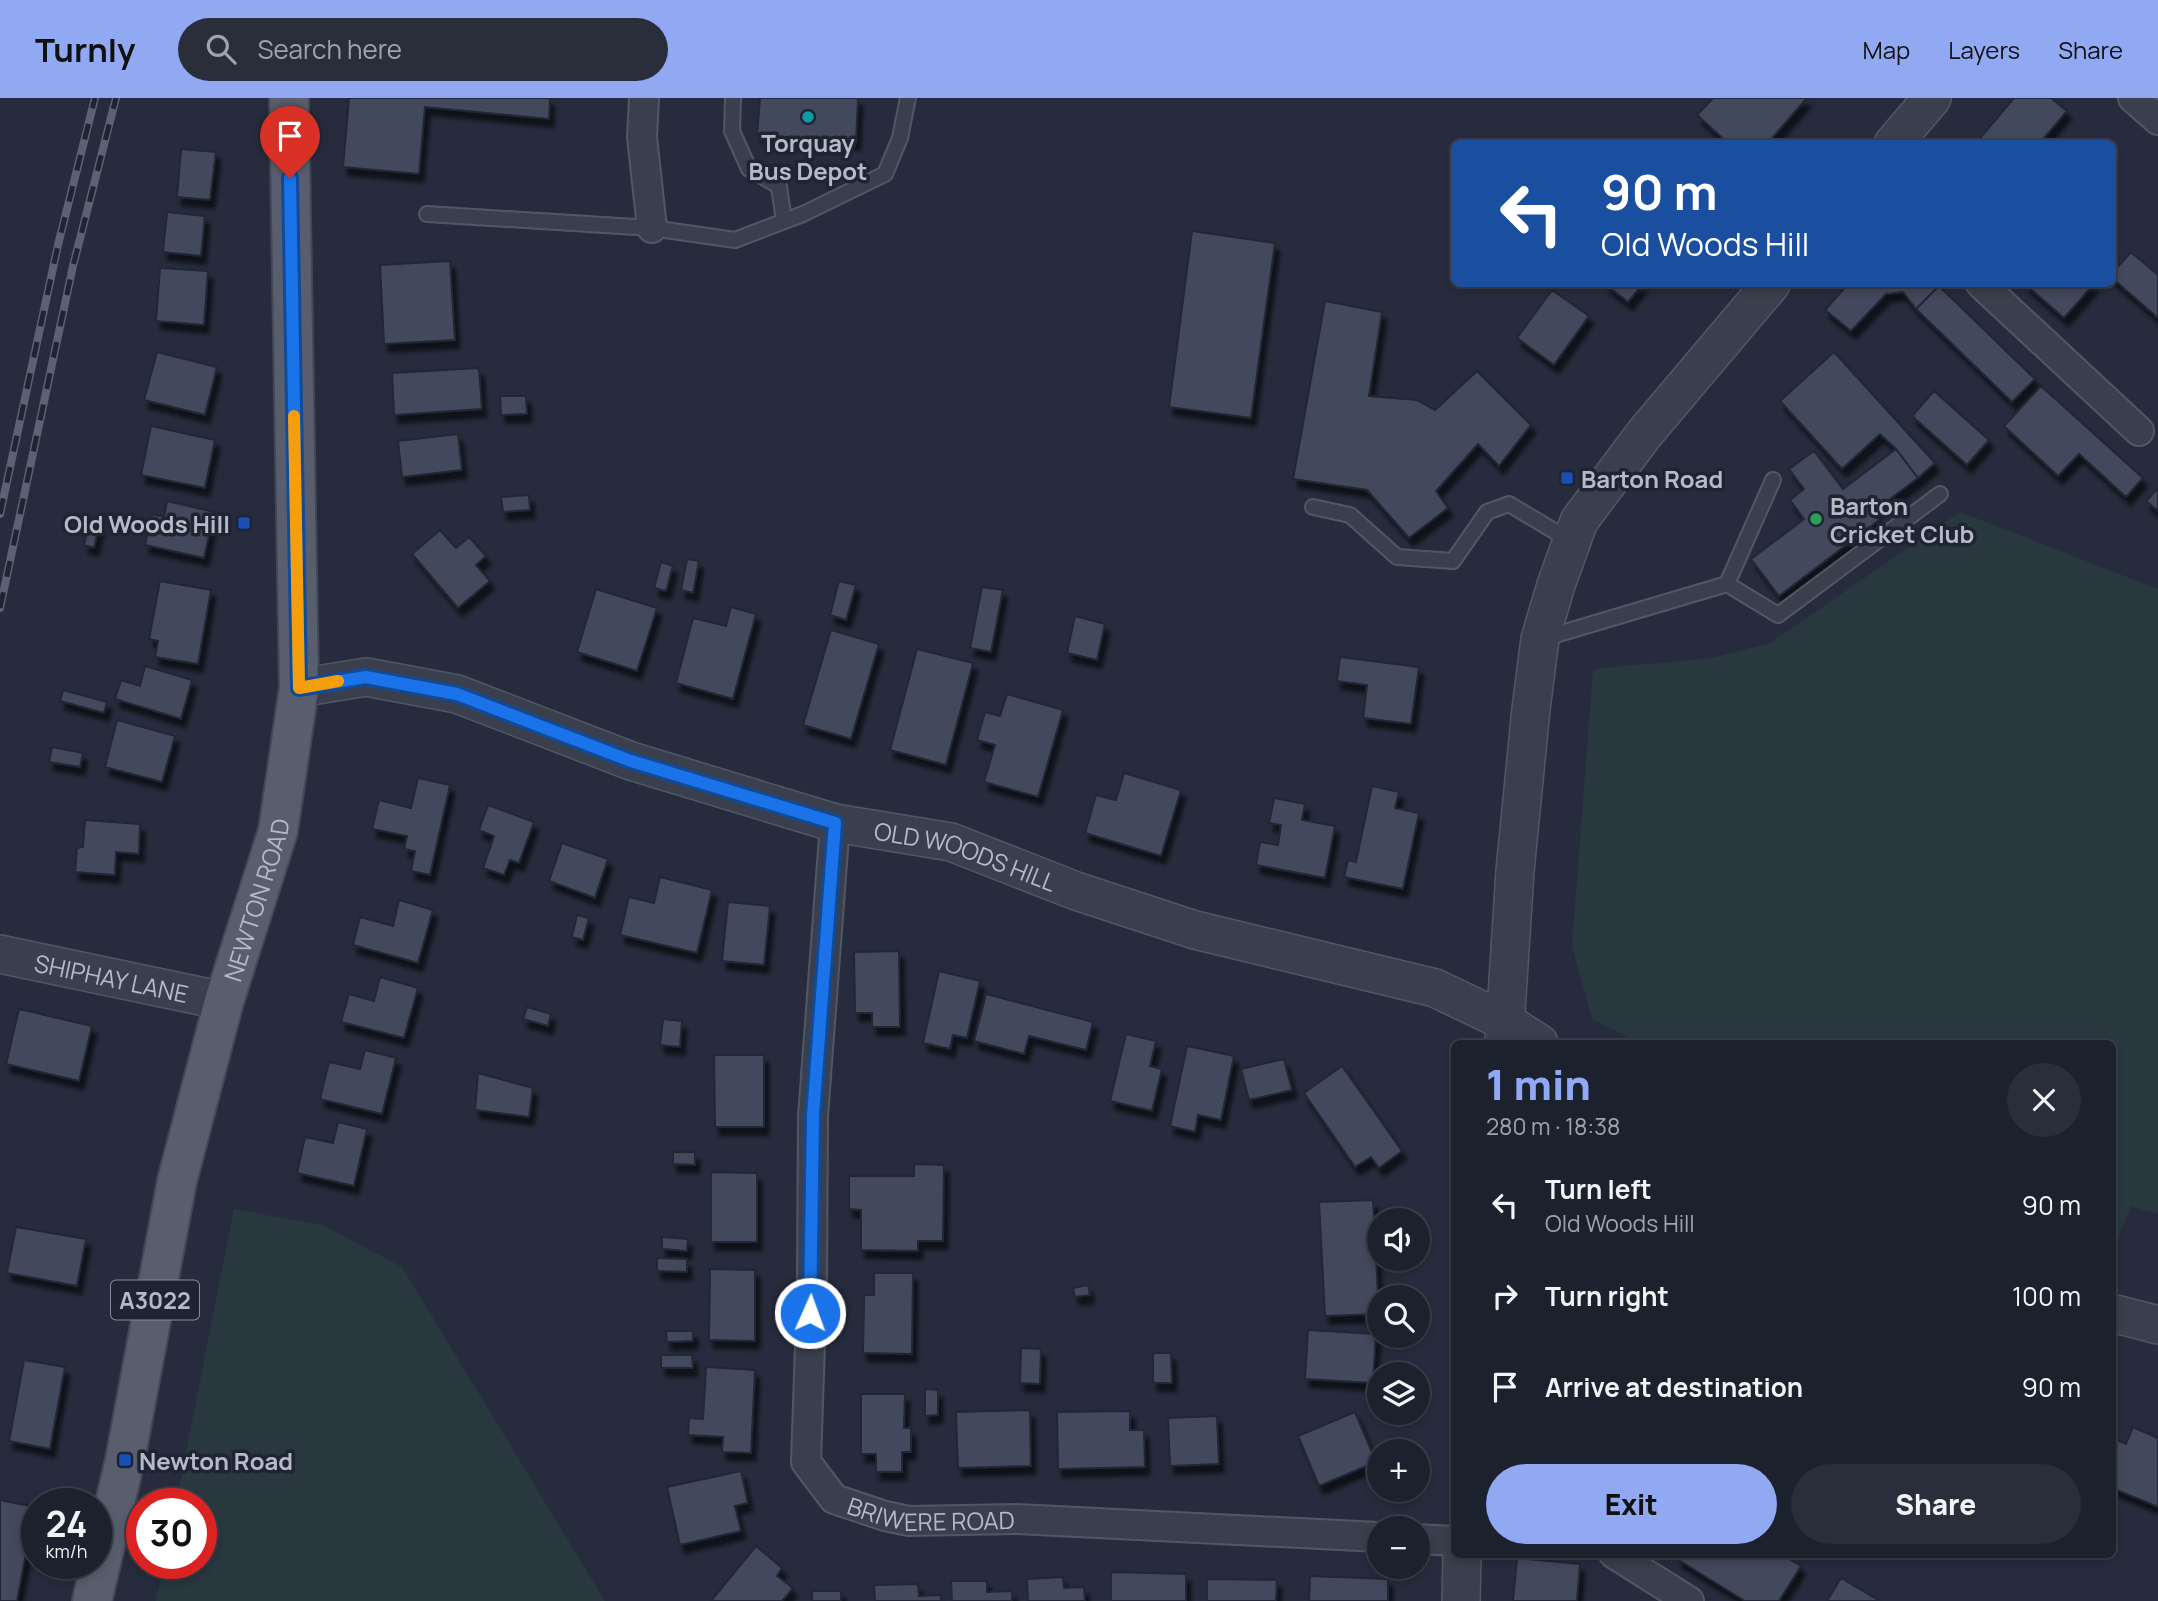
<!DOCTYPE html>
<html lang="en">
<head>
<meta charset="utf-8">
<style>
  :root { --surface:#1c212e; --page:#292e3a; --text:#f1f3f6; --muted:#a0a3aa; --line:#3a3e4a; --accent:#91a8f2 }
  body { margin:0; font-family:Manrope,sans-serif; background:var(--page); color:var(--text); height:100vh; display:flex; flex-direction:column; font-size:26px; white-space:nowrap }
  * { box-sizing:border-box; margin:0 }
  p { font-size:23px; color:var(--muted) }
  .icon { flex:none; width:38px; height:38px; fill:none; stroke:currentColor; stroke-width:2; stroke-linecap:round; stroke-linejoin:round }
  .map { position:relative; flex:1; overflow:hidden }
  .drawer { position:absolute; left:1451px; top:942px; width:665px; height:518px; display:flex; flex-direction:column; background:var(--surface); border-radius:10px; box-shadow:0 4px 10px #0003,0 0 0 2px var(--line) }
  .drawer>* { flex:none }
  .banner { position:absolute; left:1451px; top:42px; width:665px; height:147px; border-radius:10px; box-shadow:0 4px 10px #0003,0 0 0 2px var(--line); background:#1a4fa0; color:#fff; overflow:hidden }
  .controls { position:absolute; left:1367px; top:1110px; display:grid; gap:14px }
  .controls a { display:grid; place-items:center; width:63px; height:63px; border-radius:50%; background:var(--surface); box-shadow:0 4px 10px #0003,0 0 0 2px var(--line); font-size:35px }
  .speed { position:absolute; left:21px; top:1390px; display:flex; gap:14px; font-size:35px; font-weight:700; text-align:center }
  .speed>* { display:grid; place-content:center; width:91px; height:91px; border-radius:50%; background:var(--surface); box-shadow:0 4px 10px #0003,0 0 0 2px var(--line); line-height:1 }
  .speed small { font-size:18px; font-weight:400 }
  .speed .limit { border:10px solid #d22; background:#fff; color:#111 }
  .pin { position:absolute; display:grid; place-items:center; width:60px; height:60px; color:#fff; margin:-72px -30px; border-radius:50% 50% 50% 0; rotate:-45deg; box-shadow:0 0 7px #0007 }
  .pin .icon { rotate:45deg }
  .me { position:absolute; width:77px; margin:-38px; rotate:2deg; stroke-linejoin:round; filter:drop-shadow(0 0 5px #0008) }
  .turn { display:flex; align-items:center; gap:24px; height:147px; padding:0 35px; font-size:32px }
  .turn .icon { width:91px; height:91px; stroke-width:2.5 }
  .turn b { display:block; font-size:49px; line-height:60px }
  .round { display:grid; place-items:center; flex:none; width:74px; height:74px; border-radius:37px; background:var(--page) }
  .overview { display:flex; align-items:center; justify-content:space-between; height:119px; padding:0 35px }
  h1 { font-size:42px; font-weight:800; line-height:52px; color:var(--accent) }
  .button { display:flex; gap:14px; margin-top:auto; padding:14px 35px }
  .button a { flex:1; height:80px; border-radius:42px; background:var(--accent); color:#111; font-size:28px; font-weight:800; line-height:80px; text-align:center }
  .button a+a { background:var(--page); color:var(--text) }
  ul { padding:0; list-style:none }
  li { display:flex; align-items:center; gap:21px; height:91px; padding:0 35px }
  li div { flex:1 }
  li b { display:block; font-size:26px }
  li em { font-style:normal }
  header { display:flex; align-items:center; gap:42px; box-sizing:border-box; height:98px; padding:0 35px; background:var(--accent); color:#111 }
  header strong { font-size:33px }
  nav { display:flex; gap:38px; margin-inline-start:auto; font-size:24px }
  .search { width:490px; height:63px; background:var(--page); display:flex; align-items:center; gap:18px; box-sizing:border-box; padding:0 24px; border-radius:38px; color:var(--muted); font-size:26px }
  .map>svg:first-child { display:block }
  .green { fill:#28383e }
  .building { fill:#424a5c; stroke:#212634; stroke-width:2; filter:url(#shadow) }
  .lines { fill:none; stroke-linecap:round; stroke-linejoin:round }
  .service-casing { stroke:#525765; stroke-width:18 }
  .minor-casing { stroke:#525765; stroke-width:32 }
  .tertiary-casing { stroke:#525765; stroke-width:40 }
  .primary-casing { stroke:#434856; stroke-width:42 }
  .service { stroke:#3a3f4d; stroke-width:14 }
  .minor { stroke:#3a3f4d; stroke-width:28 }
  .tertiary { stroke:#3a3f4d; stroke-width:37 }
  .primary { stroke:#585e6d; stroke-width:38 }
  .rail-casing { stroke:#5c6274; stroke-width:8 }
  .rail { stroke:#1f2432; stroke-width:5; stroke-dasharray:16; stroke-linecap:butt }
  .route-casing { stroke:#114b97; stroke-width:18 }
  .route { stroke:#1a73e8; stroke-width:12 }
  .slow { stroke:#f59e0b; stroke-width:12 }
  .culture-dot { fill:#0f9aa8; stroke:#1f2432; stroke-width:2.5 }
  .transit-dot { fill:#1a4fb4; stroke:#1f2432; stroke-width:2.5 }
  .leisure-dot { fill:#2e9e5b; stroke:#1f2432; stroke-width:2.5 }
  .labels { text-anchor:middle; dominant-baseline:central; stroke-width:7; stroke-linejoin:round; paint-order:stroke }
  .shield { fill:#1f2432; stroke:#898d9b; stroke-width:2 }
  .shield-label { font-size:23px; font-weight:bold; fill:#b6bac8 }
  .poi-label { font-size:24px; font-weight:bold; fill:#b6bac8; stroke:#1f2432; text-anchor:start }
  .street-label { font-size:24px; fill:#b6bac8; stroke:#1f2432 }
</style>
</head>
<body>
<header>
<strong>Turnly</strong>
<div class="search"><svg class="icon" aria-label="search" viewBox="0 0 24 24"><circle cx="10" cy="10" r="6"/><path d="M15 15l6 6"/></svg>Search here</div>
<nav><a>Map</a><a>Layers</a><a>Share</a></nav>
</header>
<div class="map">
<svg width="2158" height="1503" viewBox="0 0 2158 1503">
  <defs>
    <filter id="shadow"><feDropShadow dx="4.5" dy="8" stdDeviation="2" flood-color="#0009"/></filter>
  </defs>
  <rect width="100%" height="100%" fill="#262c3d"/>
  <path class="green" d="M 1960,414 L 2158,491 L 2158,1116 L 2131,1108 L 2112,1154 L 2112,945 L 1640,945 L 1592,921 L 1572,848 L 1593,571 L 1712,560 L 1770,545 Z
    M 234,1111 L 322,1127 L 402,1169 L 605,1503 L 156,1503 L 164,1465 L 201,1465 L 201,1405 L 176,1405 Z"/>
  <path class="building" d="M 349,0 L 550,0 L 549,21 L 425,9 L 419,76 L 343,69 Z
    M 760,0 L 858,0 L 856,44 L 757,37 Z
    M 1713,0 L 1807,0 L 1767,46 L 1729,46 L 1697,17 Z
    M 2014,0 L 2051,0 L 2067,13 L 2039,46 L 1975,46 Z
    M 181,51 L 216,54 L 210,102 L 177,99 Z
    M 167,114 L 205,118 L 201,158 L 163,154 Z
    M 1192,133 L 1275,145 L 1251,320 L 1169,309 Z
    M 2131,154 L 2158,177 L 2158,220 L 2112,180 L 2112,175 Z
    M 450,163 L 455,242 L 384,246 L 380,167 Z
    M 160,170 L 208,173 L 204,227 L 156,223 Z
    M 1605,186 L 1643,186 L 1628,204 Z
    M 1848,186 L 1936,186 L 1939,188 L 1916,211 L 1903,194 L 1886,196 L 1851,233 L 1825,212 Z
    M 2025,186 L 2094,186 L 2064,220 Z
    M 1939,188 L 2035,281 L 2012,304 L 1916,211 Z
    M 1552,192 L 1589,218 L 1554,267 L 1517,240 Z
    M 1325,203 L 1382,214 L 1369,298 L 1417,302 L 1435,312 L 1477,273 L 1531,327 L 1499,368 L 1478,346 L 1436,393 L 1448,410 L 1409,440 L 1367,392 L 1293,381 Z
    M 157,254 L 217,269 L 205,317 L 144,302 Z
    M 1834,254 L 1935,365 L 1918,380 L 1896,351 L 1880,336 L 1842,371 L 1780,303 Z
    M 479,270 L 482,311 L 394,317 L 392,275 Z
    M 2041,288 L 2143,380 L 2126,399 L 2079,356 L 2058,378 L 2004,328 Z
    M 1934,293 L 1989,342 L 1967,367 L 1912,318 Z
    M 500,298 L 526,298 L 527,316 L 501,317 Z
    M 151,328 L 215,342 L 205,390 L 141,377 Z
    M 458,336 L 462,372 L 402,379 L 398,343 Z
    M 1896,351 L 1918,380 L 1873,414 L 1879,422 L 1779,498 L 1751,461 L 1804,421 L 1790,402 L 1804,391 L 1789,371 L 1814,353 L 1843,391 Z
    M 2158,390 L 2158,413 L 2146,403 Z
    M 529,397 L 530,412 L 503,414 L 501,399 Z
    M 167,403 L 214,414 L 204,460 L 145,447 L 152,416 L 164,419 Z
    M 90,422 L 100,425 L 94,450 L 84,447 Z
    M 440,432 L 456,450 L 469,439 L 486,458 L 476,467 L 490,483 L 458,510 L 412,456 Z
    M 687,461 L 699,463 L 693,495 L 681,492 Z
    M 661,464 L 673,468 L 666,493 L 654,490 Z
    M 160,483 L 211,492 L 198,566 L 155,559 L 158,543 L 149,541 Z
    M 839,483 L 856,487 L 846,522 L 830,517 Z
    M 982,489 L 1003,492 L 991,554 L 970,550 Z
    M 596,491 L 657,510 L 637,573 L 577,554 Z
    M 731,509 L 756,516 L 733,601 L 676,585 L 693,520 L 726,528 Z
    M 1075,518 L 1105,526 L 1097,562 L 1067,555 Z
    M 831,532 L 879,546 L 851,641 L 803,627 Z
    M 917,551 L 973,565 L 946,667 L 890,652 Z
    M 1340,559 L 1419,569 L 1411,626 L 1363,620 L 1367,587 L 1337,583 Z
    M 145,568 L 192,582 L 181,621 L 115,601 L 121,582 L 140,588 Z
    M 63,592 L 107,604 L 104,615 L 60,603 Z
    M 1007,596 L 1063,612 L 1038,699 L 984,684 L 995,647 L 977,642 L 985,614 L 1000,618 Z
    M 117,622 L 175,638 L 162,684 L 105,669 Z
    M 52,649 L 83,655 L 80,669 L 49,664 Z
    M 1124,675 L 1181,692 L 1161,758 L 1085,735 L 1096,697 L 1116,702 Z
    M 418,680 L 450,687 L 430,777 L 411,773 L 415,753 L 404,751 L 407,738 L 372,731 L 379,702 L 411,710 Z
    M 1372,688 L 1399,694 L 1395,710 L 1419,715 L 1403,791 L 1344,779 L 1348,762 L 1356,764 Z
    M 1274,700 L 1305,706 L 1302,722 L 1335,728 L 1325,780 L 1256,767 L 1260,744 L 1278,747 L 1281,727 L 1269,725 Z
    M 488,707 L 534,724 L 519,765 L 510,762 L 504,777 L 483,770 L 494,738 L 479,732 Z
    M 85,722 L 140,726 L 139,756 L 116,754 L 115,777 L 75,774 L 77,750 L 83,749 Z
    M 562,745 L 608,761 L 595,800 L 549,783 Z
    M 660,779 L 712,792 L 697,855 L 620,837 L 629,799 L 654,805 Z
    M 399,802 L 433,812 L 418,865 L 353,847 L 360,819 L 393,828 Z
    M 728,804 L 770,808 L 764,867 L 722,863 Z
    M 577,817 L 589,820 L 583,842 L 572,839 Z
    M 899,853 L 900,929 L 872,929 L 872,915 L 855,915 L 854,854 Z
    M 939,873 L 980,883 L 967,940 L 953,937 L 950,951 L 923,945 Z
    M 380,879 L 418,890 L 404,940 L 341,924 L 349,896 L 374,903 Z
    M 986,896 L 1093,924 L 1086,952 L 1029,938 L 1024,956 L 974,943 Z
    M 527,909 L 551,916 L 548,928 L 523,921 Z
    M 19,911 L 92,928 L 79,983 L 6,966 Z
    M 663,921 L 682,923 L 680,949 L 660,947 Z
    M 1126,936 L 1156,943 L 1150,968 L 1162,971 L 1152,1013 L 1110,1003 Z
    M 1187,948 L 1234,958 L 1221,1022 L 1198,1017 L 1195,1034 L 1170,1028 Z
    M 365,952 L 396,960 L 382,1016 L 320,1001 L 329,964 L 360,971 Z
    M 714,957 L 764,957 L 764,1029 L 715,1029 Z
    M 1284,961 L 1292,992 L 1249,1002 L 1241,971 Z
    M 1342,968 L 1402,1053 L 1379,1070 L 1371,1059 L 1355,1069 L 1304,995 Z
    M 478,975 L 533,990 L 529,1019 L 475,1012 Z
    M 338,1024 L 367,1031 L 354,1088 L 297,1075 L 305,1039 L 333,1045 Z
    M 673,1054 L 695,1054 L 695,1067 L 673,1066 Z
    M 914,1066 L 944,1067 L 943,1143 L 918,1143 L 918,1153 L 861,1152 L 861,1112 L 849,1111 L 849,1078 L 914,1078 Z
    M 711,1074 L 757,1075 L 757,1144 L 711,1144 Z
    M 1373,1102 L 1379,1216 L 1325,1218 L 1319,1104 Z
    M 16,1129 L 86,1141 L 77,1188 L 7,1175 Z
    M 662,1139 L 688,1141 L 687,1153 L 662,1151 Z
    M 657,1160 L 687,1161 L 687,1174 L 657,1173 Z
    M 710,1171 L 755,1172 L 755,1243 L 709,1242 Z
    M 874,1175 L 913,1175 L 912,1256 L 863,1255 L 864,1197 L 874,1197 Z
    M 1088,1187 L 1090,1197 L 1075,1199 L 1073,1190 Z
    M 1308,1232 L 1376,1236 L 1373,1285 L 1305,1281 Z
    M 666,1233 L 693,1233 L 693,1243 L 667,1244 Z
    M 1021,1250 L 1041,1251 L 1040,1286 L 1020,1285 Z
    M 1153,1255 L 1171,1255 L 1172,1285 L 1153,1285 Z
    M 661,1257 L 692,1257 L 693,1270 L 661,1270 Z
    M 24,1262 L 65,1269 L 50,1351 L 9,1343 Z
    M 706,1269 L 755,1272 L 751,1355 L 722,1354 L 723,1339 L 688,1337 L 689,1320 L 703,1321 Z
    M 925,1291 L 938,1292 L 938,1317 L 925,1318 Z
    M 861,1296 L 905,1296 L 904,1330 L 911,1330 L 911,1354 L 902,1354 L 902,1374 L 876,1374 L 876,1356 L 861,1356 Z
    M 1030,1312 L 1031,1368 L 958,1370 L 956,1314 Z
    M 1130,1313 L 1130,1332 L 1144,1332 L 1145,1369 L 1058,1371 L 1057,1314 Z
    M 1355,1314 L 1376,1364 L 1319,1388 L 1298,1338 Z
    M 1217,1318 L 1219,1366 L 1170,1368 L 1168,1320 Z
    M 2133,1329 L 2158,1340 L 2158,1409 L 2112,1390 L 2112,1376 L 2117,1365 L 2112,1363 L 2112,1340 L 2126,1346 Z
    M 741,1373 L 748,1405 L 735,1408 L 741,1433 L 680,1447 L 667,1389 Z
    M 0,1402 L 35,1409 L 17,1503 L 0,1503 Z
    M 756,1448 L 782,1470 L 777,1478 L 793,1490 L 782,1503 L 711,1503 Z
    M 1680,1456 L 1781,1456 L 1801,1468 L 1779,1503 L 1745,1503 L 1677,1461 Z
    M 1517,1460 L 1580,1466 L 1577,1503 L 1513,1503 Z
    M 1111,1474 L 1186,1476 L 1186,1503 L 1111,1503 Z
    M 1310,1478 L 1388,1481 L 1388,1503 L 1309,1503 Z
    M 1063,1479 L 1064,1490 L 1084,1489 L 1085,1503 L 1028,1503 L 1027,1481 Z
    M 1841,1480 L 1880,1503 L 1827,1503 Z
    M 1207,1481 L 1277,1482 L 1276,1503 L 1207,1503 Z
    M 951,1483 L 987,1483 L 987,1494 L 1012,1493 L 1012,1503 L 952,1503 Z
    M 918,1486 L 919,1498 L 941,1497 L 941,1503 L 875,1503 L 874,1487 Z
    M 812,1493 L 841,1493 L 841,1503 L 812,1503 Z"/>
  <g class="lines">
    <defs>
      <path id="service" d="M 733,0 L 732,33 L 749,71 L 779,88 L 784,123
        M 427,116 L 652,130 L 735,142 L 803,116 L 885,76 L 900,40 L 908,0
        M 1313,409 L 1350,417 L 1397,459 L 1453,463 L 1487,414 L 1509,406 L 1571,443
        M 1727,486 L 1773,382
        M 1545,540 L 1727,486 L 1778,517 L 1940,396"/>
      <g id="minor">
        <path d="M 644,0 L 642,39 L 652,130"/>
        <path d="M 2133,0 L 2158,22"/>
        <path d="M 1981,186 L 2139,333"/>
        <path id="s1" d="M 835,725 L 813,1018 L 812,1187 L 806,1364 L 834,1401 L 885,1418 L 909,1423 L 1017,1421 L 1379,1439"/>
        <path d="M 1418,1441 L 1454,1443"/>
        <path d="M 1614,1456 L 1689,1503"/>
      </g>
      <g id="tertiary">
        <path d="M 1893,46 L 1932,0"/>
        <path id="s2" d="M 299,590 L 366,579 L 457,596 L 631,663 L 835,725 L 951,744 L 1076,793 L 1195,832 L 1435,890 L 1506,924 L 1539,945"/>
        <path id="s3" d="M 0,856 L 224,903"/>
        <path d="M 1504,945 L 1515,773 L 1531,611 L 1540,541 L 1556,487 L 1579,423 L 1645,335 L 1771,186"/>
        <path d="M 2112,1215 L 2158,1227"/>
        <path d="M 1461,1503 L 1462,1456"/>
      </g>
      <g id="primary">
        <path id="s4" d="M 92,1503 L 125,1362 L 177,1083 L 224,903 L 278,733 L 299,590 L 289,0"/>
      </g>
    </defs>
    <use href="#service" class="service-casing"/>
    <use href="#minor" class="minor-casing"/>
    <use href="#tertiary" class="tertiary-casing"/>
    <use href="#primary" class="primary-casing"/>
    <use href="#service" class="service"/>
    <use href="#minor" class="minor"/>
    <use href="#tertiary" class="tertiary"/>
    <use href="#primary" class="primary"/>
    <defs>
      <path id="rail" d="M 0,416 L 58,147 L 95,0
        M 0,510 L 73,168 L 116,0"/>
    </defs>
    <use href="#rail" class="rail-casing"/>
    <use href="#rail" class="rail"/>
  </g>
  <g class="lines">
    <defs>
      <path id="route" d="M 290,80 L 299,590 L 366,579 L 457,596 L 631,663 L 835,725 L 813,1018 L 810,1215"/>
    </defs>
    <use href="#route" class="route-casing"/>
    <use href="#route" class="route"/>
    <path class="slow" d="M 294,318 L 299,590 L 338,583"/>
  </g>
  <circle class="culture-dot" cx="808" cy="19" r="7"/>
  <g class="transit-dot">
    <rect x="1560" y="373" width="14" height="14" rx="3.5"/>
    <rect x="237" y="418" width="14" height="14" rx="3.5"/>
    <rect x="118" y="1355" width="14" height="14" rx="3.5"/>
  </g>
  <circle class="leisure-dot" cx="1816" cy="421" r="7"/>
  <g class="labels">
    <rect class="shield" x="111" y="1182.5" width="88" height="39" rx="5"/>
    <g class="shield-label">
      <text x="155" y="1202">A3022</text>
    </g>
    <g class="poi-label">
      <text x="808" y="44" text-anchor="middle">Torquay<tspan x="808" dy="28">Bus Depot</tspan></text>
      <text x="1581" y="380">Barton Road</text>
      <text x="1830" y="407">Barton<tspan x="1830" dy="28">Cricket Club</tspan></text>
      <text x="230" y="425" text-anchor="end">Old Woods Hill</text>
      <text x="139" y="1362">Newton Road</text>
    </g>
    <g class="street-label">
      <text stroke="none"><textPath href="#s2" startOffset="695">OLD WOODS HILL</textPath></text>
      <text stroke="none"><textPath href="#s4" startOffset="721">NEWTON ROAD</textPath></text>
      <text stroke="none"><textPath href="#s3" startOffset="114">SHIPHAY LANE</textPath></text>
      <text stroke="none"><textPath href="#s1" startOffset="786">BRIWERE ROAD</textPath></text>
    </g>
  </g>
</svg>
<div class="controls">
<a><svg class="icon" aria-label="sound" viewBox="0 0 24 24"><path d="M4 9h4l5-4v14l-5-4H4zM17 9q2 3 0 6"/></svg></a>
<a><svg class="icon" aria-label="search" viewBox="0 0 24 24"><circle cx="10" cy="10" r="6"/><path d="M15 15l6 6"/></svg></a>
<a><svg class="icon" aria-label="layers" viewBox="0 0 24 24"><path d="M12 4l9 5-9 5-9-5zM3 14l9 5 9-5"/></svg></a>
<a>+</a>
<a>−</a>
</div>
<div class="speed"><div>24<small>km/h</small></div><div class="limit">30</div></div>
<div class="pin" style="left:290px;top:80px;background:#d93025"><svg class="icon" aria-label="arrive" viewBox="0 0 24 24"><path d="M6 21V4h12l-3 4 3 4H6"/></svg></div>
<svg class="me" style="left:810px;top:1215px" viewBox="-20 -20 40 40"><circle r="17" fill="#1a73e8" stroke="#fff" stroke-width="3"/><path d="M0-11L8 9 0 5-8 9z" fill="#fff"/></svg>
<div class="banner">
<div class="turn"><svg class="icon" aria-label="left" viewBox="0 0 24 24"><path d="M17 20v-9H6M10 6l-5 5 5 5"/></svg><div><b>90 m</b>Old Woods Hill</div></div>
</div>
<section class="drawer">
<div class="overview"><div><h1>1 min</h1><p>280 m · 18:38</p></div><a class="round"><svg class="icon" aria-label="close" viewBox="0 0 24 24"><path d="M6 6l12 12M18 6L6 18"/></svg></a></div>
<ul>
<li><svg class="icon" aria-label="left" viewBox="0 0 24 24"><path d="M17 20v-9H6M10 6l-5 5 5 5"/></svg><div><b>Turn left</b><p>Old Woods Hill</p></div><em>90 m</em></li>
<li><svg class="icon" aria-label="right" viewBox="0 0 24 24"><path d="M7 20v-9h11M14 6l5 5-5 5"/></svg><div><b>Turn right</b></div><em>100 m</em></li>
<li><svg class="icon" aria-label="arrive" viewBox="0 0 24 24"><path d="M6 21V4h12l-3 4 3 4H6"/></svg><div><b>Arrive at destination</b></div><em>90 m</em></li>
</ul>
<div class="button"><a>Exit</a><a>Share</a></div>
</section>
</div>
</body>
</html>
